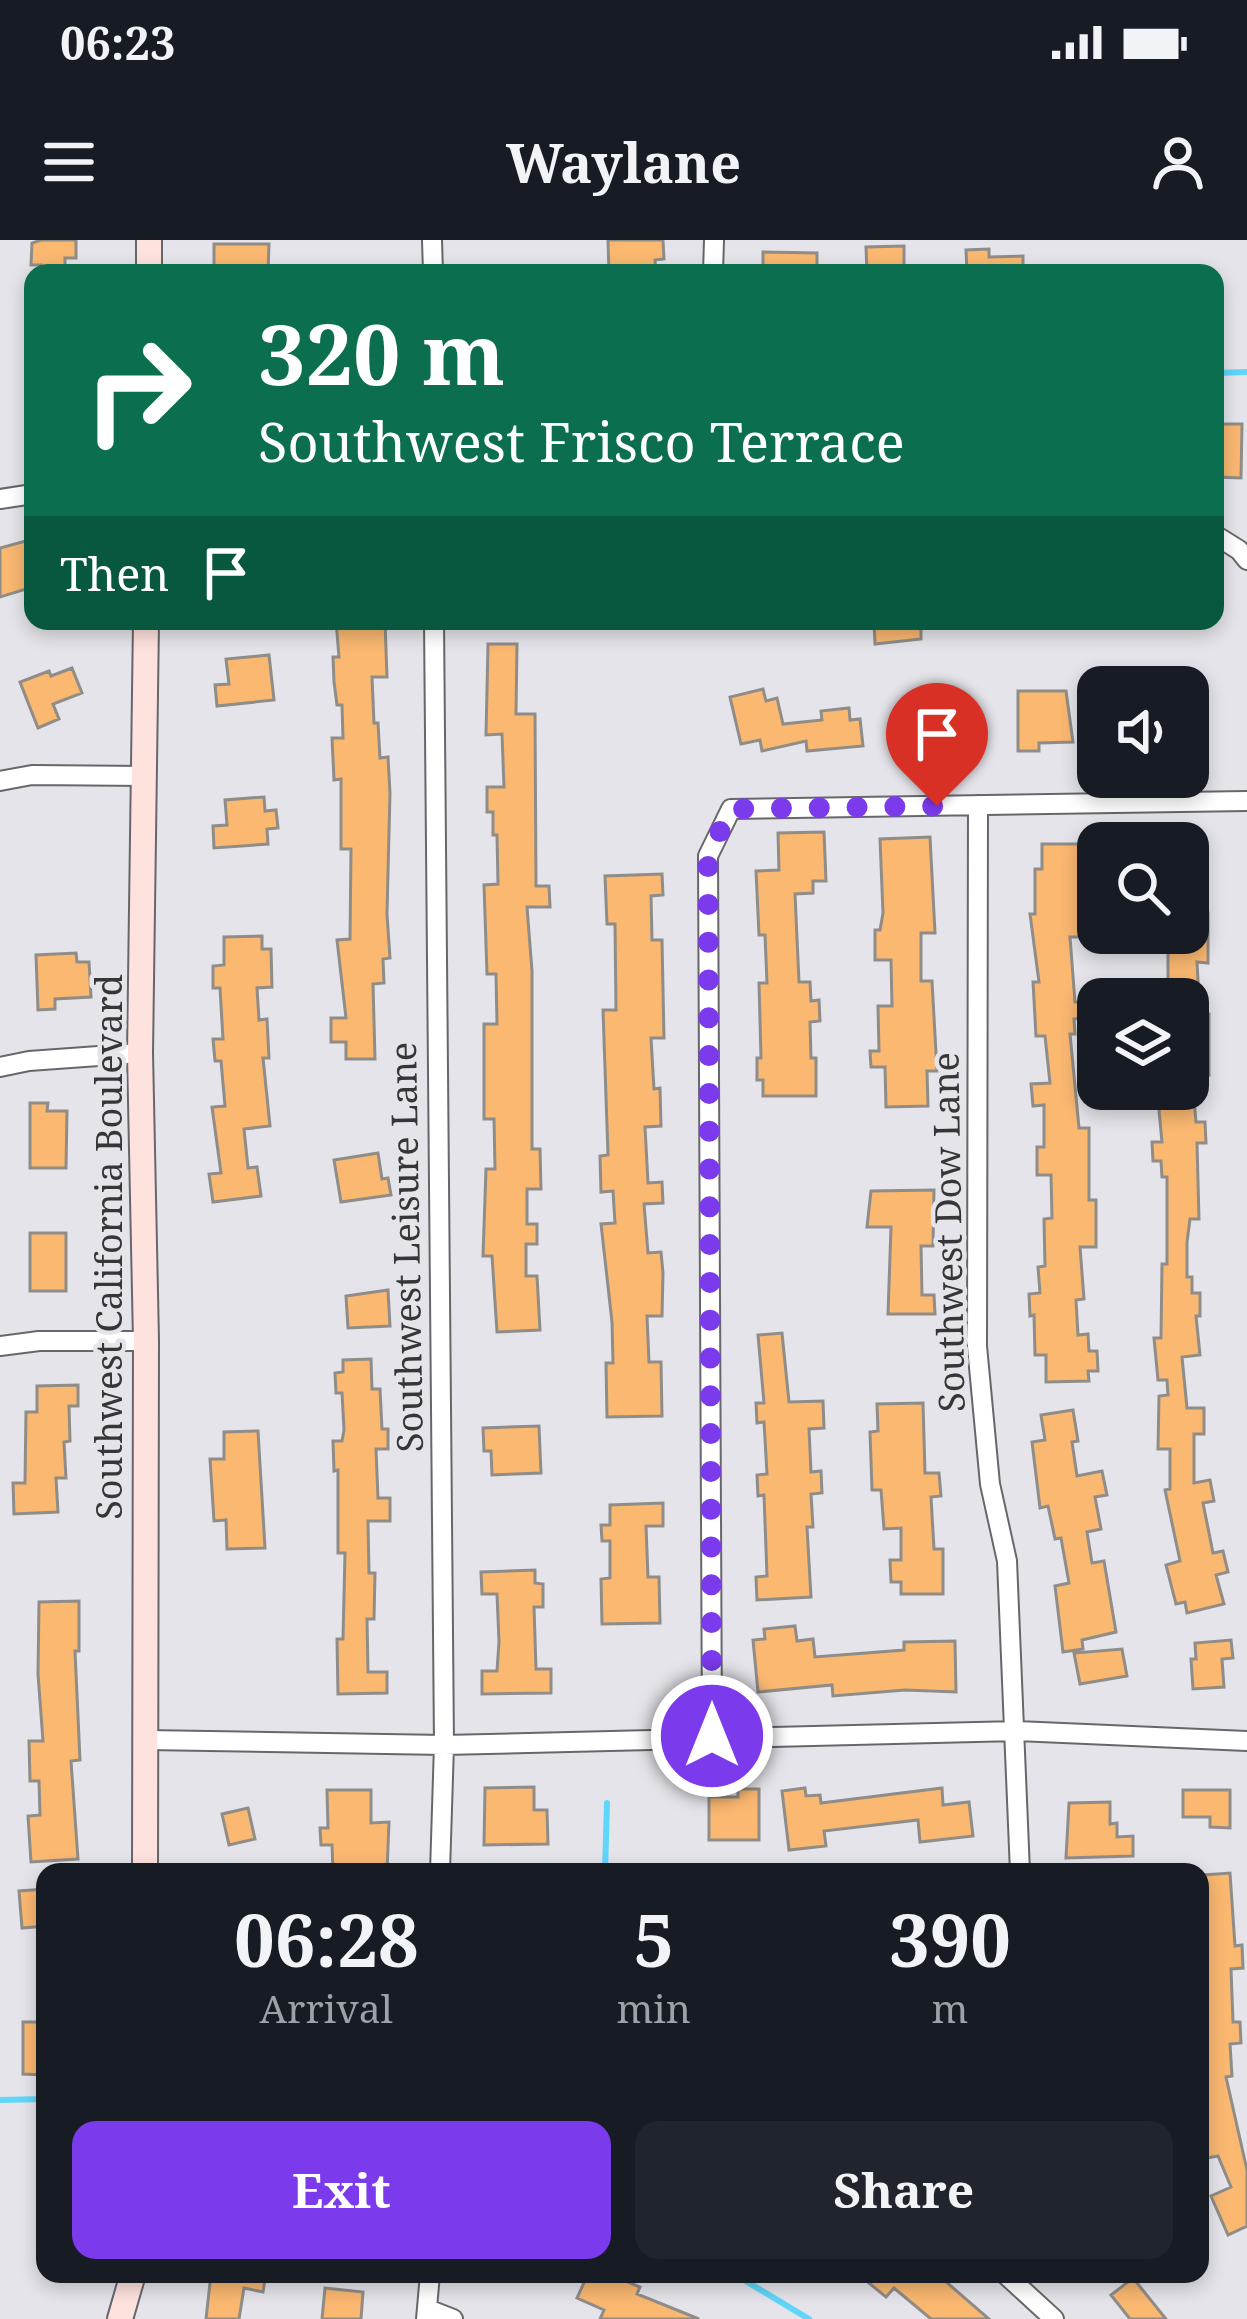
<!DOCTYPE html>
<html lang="en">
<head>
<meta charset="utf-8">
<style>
  :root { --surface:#171b24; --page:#20242c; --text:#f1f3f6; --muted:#9ea1a6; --accent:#7c3aed }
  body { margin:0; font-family:"Noto Serif",serif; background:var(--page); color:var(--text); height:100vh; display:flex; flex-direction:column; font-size:45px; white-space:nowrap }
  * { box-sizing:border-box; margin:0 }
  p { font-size:39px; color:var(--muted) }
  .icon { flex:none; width:66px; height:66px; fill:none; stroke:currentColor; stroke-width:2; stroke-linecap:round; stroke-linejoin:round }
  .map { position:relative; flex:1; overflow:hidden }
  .details { position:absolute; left:36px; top:1623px; width:1173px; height:420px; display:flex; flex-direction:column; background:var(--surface); border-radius:24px; box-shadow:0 6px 18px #0003 }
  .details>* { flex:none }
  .guide { position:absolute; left:24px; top:24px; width:1200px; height:366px; border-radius:24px; box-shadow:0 6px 18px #0003; background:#0b6e4f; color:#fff; overflow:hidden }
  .controls { position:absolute; left:1077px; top:426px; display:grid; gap:24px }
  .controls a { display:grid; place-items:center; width:132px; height:132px; border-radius:24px; background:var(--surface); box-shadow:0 6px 18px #0003; font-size:60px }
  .pin { position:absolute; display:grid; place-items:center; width:102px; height:102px; color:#fff; margin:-123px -51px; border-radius:50% 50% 50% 0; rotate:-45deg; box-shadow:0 0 12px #0007 }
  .pin .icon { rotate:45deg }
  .me { position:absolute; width:132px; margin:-66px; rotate:0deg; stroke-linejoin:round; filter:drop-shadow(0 0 9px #0008) }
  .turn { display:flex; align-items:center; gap:42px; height:252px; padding:0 36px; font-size:54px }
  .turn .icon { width:156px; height:156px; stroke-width:2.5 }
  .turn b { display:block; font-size:84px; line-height:102px }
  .then { display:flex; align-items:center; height:114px; padding:0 36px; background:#0003; gap:24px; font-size:45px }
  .eta { display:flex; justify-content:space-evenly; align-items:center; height:204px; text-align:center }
  .eta b { font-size:72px; font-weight:700; line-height:84px }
  .action { display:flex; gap:24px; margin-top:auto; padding:24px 36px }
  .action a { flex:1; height:138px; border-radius:24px; background:var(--accent); color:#fff; font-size:48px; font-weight:700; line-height:138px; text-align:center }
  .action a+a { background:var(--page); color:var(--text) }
  .status { display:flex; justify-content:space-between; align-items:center; height:84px; padding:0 60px; background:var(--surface); direction:ltr }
  .status svg { height:33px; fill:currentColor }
  header { display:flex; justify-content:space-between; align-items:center; height:156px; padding:0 36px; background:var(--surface); font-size:54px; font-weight:700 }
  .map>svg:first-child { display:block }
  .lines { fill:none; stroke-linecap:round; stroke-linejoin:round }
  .stream { stroke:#60d6fa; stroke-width:6 }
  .building { fill:#fab871; stroke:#908c88; stroke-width:3 }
  .street-casing { stroke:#67676b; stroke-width:22 }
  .secondary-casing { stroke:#67676b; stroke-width:28 }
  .street { stroke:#fff; stroke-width:18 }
  .secondary { stroke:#fee2dd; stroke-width:24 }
  .route { stroke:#7c3aed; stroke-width:21; stroke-dasharray:0 37.8 }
  .labels { text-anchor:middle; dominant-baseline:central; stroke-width:9; stroke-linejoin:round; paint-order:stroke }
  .street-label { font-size:36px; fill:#363638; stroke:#e4e4ea }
</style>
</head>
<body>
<div class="status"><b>06:23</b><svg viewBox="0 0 49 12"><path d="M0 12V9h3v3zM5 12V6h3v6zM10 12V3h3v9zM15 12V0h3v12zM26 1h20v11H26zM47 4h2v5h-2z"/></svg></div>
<header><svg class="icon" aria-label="menu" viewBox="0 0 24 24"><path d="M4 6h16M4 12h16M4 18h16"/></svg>Waylane<svg class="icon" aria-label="person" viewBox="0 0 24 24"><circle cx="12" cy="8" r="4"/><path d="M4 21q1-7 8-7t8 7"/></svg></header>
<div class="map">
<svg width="1247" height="2079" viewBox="0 0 1247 2079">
  <rect width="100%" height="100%" fill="#e4e4ea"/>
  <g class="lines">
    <path class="stream" d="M 1215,133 L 1247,132
      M 605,1632 L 607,1563
      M 0,1860 L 45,1859
      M 734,2034 L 809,2079"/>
  </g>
  <path class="building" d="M 41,0 L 76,0 L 76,18 L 65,18 L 65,33 L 40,33 L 41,25 L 31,25 L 32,3 Z
    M 608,0 L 663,0 L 664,19 L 655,20 L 656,33 L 609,33 Z
    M 214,4 L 269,4 L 268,33 L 214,33 Z
    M 904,6 L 904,33 L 867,33 L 866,7 Z
    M 989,9 L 989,17 L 1023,16 L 1023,33 L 967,33 L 966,10 Z
    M 763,12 L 817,13 L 817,33 L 763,33 Z
    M 1215,184 L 1242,184 L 1241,238 L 1215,237 Z
    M 33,299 L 33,347 L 0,357 L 0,308 Z
    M 336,381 L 385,381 L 387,437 L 372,437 L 374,483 L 378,483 L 380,518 L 388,517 L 390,553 L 387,674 L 390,718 L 383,719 L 384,743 L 373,744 L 375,819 L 346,819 L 346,802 L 331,802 L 331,778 L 346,778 L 337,700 L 350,699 L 351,609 L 341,609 L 341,539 L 334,540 L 332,498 L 343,498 L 342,465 L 337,465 L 334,442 L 333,417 L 339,417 Z
    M 874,381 L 921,381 L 921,399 L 875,404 Z
    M 488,404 L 517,404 L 516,474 L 535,474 L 536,646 L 549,646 L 550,667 L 527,667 L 532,731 L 532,909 L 540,909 L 541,949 L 527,949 L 527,984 L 537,984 L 537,1004 L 526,1004 L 526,1036 L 537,1036 L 540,1090 L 497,1092 L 492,1016 L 483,1016 L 486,929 L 495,929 L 494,879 L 484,879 L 484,784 L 497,784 L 496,734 L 487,734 L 484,645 L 498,644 L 497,595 L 493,595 L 493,572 L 487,572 L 487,547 L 504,547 L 502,494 L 486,495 Z
    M 269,415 L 274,460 L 217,466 L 215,445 L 229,444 L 226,419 Z
    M 72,428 L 82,453 L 53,464 L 59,479 L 38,488 L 20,442 L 49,431 L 51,436 Z
    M 763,449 L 766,461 L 777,458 L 783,484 L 822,480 L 821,471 L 849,468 L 850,480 L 860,479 L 863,506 L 807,511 L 806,501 L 762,511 L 760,500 L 741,504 L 730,457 Z
    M 1018,451 L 1066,451 L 1073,502 L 1039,503 L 1039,511 L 1018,511 Z
    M 264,557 L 265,571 L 276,570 L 278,588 L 267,589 L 268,604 L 214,608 L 213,586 L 227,585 L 225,560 Z
    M 824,592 L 826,641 L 813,641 L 813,653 L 795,654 L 799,742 L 810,742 L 811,761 L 819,760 L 820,781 L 810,782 L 811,818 L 816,818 L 816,856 L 763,856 L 763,840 L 757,840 L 757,818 L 761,818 L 759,743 L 767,743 L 765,695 L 759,695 L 756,631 L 779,630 L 778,593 Z
    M 930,597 L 935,693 L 921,693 L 921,741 L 932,741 L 937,831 L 927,831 L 928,866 L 886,867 L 885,827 L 871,827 L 870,811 L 879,811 L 878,766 L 892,766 L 891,720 L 875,720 L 875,690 L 880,690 L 883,673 L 880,599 Z
    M 1042,604 L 1079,604 L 1084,697 L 1070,697 L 1075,762 L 1082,762 L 1083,778 L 1074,779 L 1075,794 L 1070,794 L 1079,888 L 1089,888 L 1089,960 L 1096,960 L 1096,1007 L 1080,1007 L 1084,1059 L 1076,1060 L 1078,1095 L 1088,1094 L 1089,1111 L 1097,1111 L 1098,1131 L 1088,1131 L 1089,1141 L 1046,1142 L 1046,1115 L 1035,1115 L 1034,1075 L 1030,1076 L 1029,1054 L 1040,1053 L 1038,1027 L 1045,1026 L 1044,979 L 1052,978 L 1051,935 L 1037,935 L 1037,907 L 1044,907 L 1044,865 L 1033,866 L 1031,844 L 1050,843 L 1045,796 L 1036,796 L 1033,742 L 1039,742 L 1030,674 L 1035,674 L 1035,629 L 1042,629 Z
    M 662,634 L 663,655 L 651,656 L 652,700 L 662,700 L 664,798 L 651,798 L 654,849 L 660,848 L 661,886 L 645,887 L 648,943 L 662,942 L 663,963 L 644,964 L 648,1013 L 661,1012 L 663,1033 L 662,1076 L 647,1076 L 649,1122 L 661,1122 L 662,1176 L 607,1177 L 606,1123 L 613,1123 L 612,1082 L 601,984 L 615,983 L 613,951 L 601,952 L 600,916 L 608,915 L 603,770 L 616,770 L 615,684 L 607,684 L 605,636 Z
    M 1188,673 L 1208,673 L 1208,723 L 1197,722 L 1199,759 L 1157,759 L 1156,742 L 1168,742 L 1168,693 L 1188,693 Z
    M 262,696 L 262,709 L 271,709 L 272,747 L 257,748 L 259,780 L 267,779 L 269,818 L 263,818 L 270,886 L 244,889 L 248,928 L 257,927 L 261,956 L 213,962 L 209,934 L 221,933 L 212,867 L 225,866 L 221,821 L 215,821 L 213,799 L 223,799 L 220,748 L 213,748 L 213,726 L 224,725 L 224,697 Z
    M 76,713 L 77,722 L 89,722 L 91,757 L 55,759 L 55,769 L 38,770 L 36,715 Z
    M 1209,774 L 1209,835 L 1188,836 L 1188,775 Z
    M 1157,849 L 1193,849 L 1196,882 L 1205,882 L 1206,903 L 1197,903 L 1199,979 L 1190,979 L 1187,1002 L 1187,1037 L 1192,1037 L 1192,1053 L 1200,1053 L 1200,1076 L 1196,1076 L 1200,1115 L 1182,1117 L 1187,1168 L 1204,1168 L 1204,1194 L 1194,1194 L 1194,1243 L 1210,1240 L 1214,1261 L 1203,1263 L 1213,1313 L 1223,1311 L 1228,1332 L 1216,1335 L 1224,1364 L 1187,1373 L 1185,1362 L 1176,1364 L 1166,1325 L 1180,1321 L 1165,1250 L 1170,1249 L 1170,1209 L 1158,1209 L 1159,1156 L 1168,1155 L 1167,1140 L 1158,1140 L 1154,1098 L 1161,1098 L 1162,1024 L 1167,1024 L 1167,937 L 1162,937 L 1161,921 L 1153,921 L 1152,902 L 1162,902 Z
    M 30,863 L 48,863 L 47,871 L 67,871 L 66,928 L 30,928 Z
    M 378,913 L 382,939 L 388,938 L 391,955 L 341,962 L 334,920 Z
    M 934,950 L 933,1006 L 921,1006 L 922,1055 L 934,1055 L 935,1074 L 888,1074 L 891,987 L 867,987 L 871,951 Z
    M 30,993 L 66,993 L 66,1051 L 30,1051 Z
    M 388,1050 L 390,1086 L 348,1088 L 346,1056 Z
    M 782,1093 L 789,1162 L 823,1161 L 824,1188 L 809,1189 L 811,1232 L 821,1231 L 822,1253 L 811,1254 L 813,1287 L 807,1287 L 811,1357 L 757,1360 L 756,1337 L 767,1336 L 764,1255 L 758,1256 L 757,1235 L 767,1234 L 764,1182 L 757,1183 L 756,1163 L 764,1163 L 758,1095 Z
    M 371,1119 L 372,1149 L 380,1149 L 382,1189 L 388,1189 L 388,1209 L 376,1209 L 378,1258 L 390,1258 L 390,1281 L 368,1281 L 369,1333 L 375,1333 L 374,1379 L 367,1379 L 368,1432 L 387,1432 L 387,1453 L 338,1454 L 337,1399 L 343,1399 L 345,1313 L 338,1313 L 338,1230 L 334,1231 L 333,1201 L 342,1201 L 344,1190 L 342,1153 L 336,1153 L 335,1133 L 343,1132 L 343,1120 Z
    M 78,1145 L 78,1166 L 69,1166 L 70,1201 L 64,1202 L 66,1238 L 56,1238 L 58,1272 L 14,1274 L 13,1243 L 25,1243 L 26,1172 L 37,1172 L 37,1146 Z
    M 923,1163 L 925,1233 L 939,1233 L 941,1256 L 931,1257 L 934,1309 L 943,1309 L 943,1354 L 901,1354 L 901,1342 L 891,1342 L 890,1320 L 901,1320 L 901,1288 L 884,1289 L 881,1250 L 872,1250 L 870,1192 L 878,1191 L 877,1164 Z
    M 1073,1170 L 1078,1201 L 1072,1202 L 1077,1236 L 1102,1231 L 1107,1255 L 1095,1257 L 1101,1289 L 1087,1292 L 1092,1323 L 1104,1321 L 1116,1392 L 1082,1400 L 1083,1409 L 1063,1412 L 1055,1346 L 1069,1343 L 1061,1298 L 1055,1299 L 1048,1266 L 1040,1268 L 1032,1202 L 1045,1200 L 1041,1175 Z
    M 539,1186 L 541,1233 L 492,1235 L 491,1211 L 484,1211 L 483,1188 Z
    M 258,1191 L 265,1308 L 227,1309 L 226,1280 L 214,1281 L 210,1219 L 224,1219 L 224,1192 Z
    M 663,1263 L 663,1286 L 646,1286 L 648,1337 L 659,1337 L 660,1383 L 602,1384 L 601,1339 L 610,1338 L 610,1301 L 602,1301 L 601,1285 L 610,1285 L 610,1265 Z
    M 535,1330 L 535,1343 L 543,1344 L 543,1367 L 534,1367 L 536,1429 L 551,1429 L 551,1453 L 482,1454 L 482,1431 L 497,1431 L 499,1402 L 497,1354 L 482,1354 L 481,1332 Z
    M 79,1361 L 79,1411 L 75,1411 L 80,1520 L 71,1521 L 78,1619 L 31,1622 L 28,1576 L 40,1575 L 39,1541 L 30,1541 L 29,1501 L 43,1501 L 38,1434 L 39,1362 Z
    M 795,1386 L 797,1401 L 813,1399 L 815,1417 L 904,1410 L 904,1402 L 955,1401 L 956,1452 L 905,1450 L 833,1456 L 832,1445 L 758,1452 L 753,1400 L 765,1399 L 764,1389 Z
    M 1231,1400 L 1233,1418 L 1222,1419 L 1224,1447 L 1193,1449 L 1191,1419 L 1196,1419 L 1195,1403 Z
    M 1122,1409 L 1127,1436 L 1080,1444 L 1074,1413 Z
    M 534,1547 L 534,1570 L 547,1570 L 548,1604 L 484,1605 L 485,1548 Z
    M 805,1548 L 806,1556 L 820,1555 L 821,1563 L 942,1548 L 943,1565 L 969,1562 L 973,1596 L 920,1602 L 918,1580 L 824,1591 L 826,1606 L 789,1610 L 782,1551 Z
    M 738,1549 L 759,1549 L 759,1600 L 709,1600 L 709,1557 L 738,1557 Z
    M 327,1550 L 371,1550 L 371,1583 L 389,1582 L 387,1632 L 333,1632 L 332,1605 L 321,1605 L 320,1588 L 328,1588 Z
    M 1183,1550 L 1230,1550 L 1230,1588 L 1210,1587 L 1210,1577 L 1183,1577 Z
    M 1110,1562 L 1110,1584 L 1117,1583 L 1117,1597 L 1133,1596 L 1133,1616 L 1066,1618 L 1069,1563 Z
    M 248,1568 L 255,1599 L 229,1605 L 222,1574 Z
    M 1230,1633 L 1235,1706 L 1242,1705 L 1243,1728 L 1231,1729 L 1233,1782 L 1240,1782 L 1241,1803 L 1230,1804 L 1232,1836 L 1226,1837 L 1247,1930 L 1247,1986 L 1228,1995 L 1211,1956 L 1231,1947 L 1218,1916 L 1202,1919 L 1200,1909 L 1200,1707 L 1206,1707 L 1200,1642 L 1203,1635 Z
    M 45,1649 L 45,1686 L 22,1688 L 19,1651 Z
    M 23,1782 L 45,1782 L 45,1835 L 23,1834 Z
    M 211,2034 L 266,2034 L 263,2052 L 244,2048 L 239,2079 L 206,2079 Z
    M 588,2034 L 609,2034 L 640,2047 L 637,2054 L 699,2079 L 600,2079 L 604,2070 L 577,2058 Z
    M 858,2034 L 937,2034 L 989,2079 L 931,2079 L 894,2048 L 886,2057 Z
    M 1133,2038 L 1166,2079 L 1130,2079 L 1111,2055 Z
    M 325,2048 L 363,2052 L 361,2079 L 322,2079 Z"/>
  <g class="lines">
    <defs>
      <path id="street" d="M 432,0 L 433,33
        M 713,33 L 714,0
        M 0,259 L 33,254
        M 1215,295 L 1239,310 L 1247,320
        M 434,381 L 444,1505 L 440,1632
        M 0,541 L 32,535 L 146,536
        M 978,565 L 977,1106 L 990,1244 L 1007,1321 L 1020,1632
        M 0,827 L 29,821 L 140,813
        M 0,1106 L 39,1101 L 146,1101
        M 712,1496 L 708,616 L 731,569 L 1247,561
        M 146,1500 L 444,1505 L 1017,1491 L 1247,1501
        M 1005,2034 L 1054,2079
        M 430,2070 L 453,2079
        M 426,2079 L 430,2034"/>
      <path id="secondary" d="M 149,33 L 149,0
        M 145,1632 L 146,1101 L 140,813 L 146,381
        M 120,2079 L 133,2034"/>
    </defs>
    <use href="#street" class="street-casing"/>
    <use href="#secondary" class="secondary-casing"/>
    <use href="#street" class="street"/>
    <use href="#secondary" class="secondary"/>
  </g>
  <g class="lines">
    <path class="route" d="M 712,1496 L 708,616 L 731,569 L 937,566"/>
  </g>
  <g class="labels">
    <g class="street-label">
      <text transform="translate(948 992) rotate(-91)">Southwest Dow Lane</text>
      <text transform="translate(108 1007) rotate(-90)">Southwest California Boulevard</text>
      <text transform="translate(406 1007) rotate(-91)">Southwest Leisure Lane</text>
    </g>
  </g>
</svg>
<div class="controls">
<a><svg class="icon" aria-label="sound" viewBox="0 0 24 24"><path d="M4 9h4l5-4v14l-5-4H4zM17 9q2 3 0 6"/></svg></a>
<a><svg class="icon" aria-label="search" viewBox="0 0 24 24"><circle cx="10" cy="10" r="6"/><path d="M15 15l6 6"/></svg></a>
<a><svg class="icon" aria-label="layers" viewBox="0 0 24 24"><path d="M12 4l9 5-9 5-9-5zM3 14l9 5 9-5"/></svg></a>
</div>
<div class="pin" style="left:937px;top:566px;background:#d93025"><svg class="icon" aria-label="arrive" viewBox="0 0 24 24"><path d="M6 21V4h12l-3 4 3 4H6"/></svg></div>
<svg class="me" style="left:712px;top:1496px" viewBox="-20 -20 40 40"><circle r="17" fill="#7c3aed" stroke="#fff" stroke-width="3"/><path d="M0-11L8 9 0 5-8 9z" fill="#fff"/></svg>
<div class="guide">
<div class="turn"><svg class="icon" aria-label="right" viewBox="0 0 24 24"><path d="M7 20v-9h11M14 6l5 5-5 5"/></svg><div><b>320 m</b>Southwest Frisco Terrace</div></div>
<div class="then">Then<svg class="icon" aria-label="arrive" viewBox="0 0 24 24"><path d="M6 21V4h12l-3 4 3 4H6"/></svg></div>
</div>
<section class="details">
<div class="eta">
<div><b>06:28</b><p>Arrival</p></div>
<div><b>5</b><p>min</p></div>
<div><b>390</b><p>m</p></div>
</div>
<div class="action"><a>Exit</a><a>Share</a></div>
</section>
</div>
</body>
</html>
